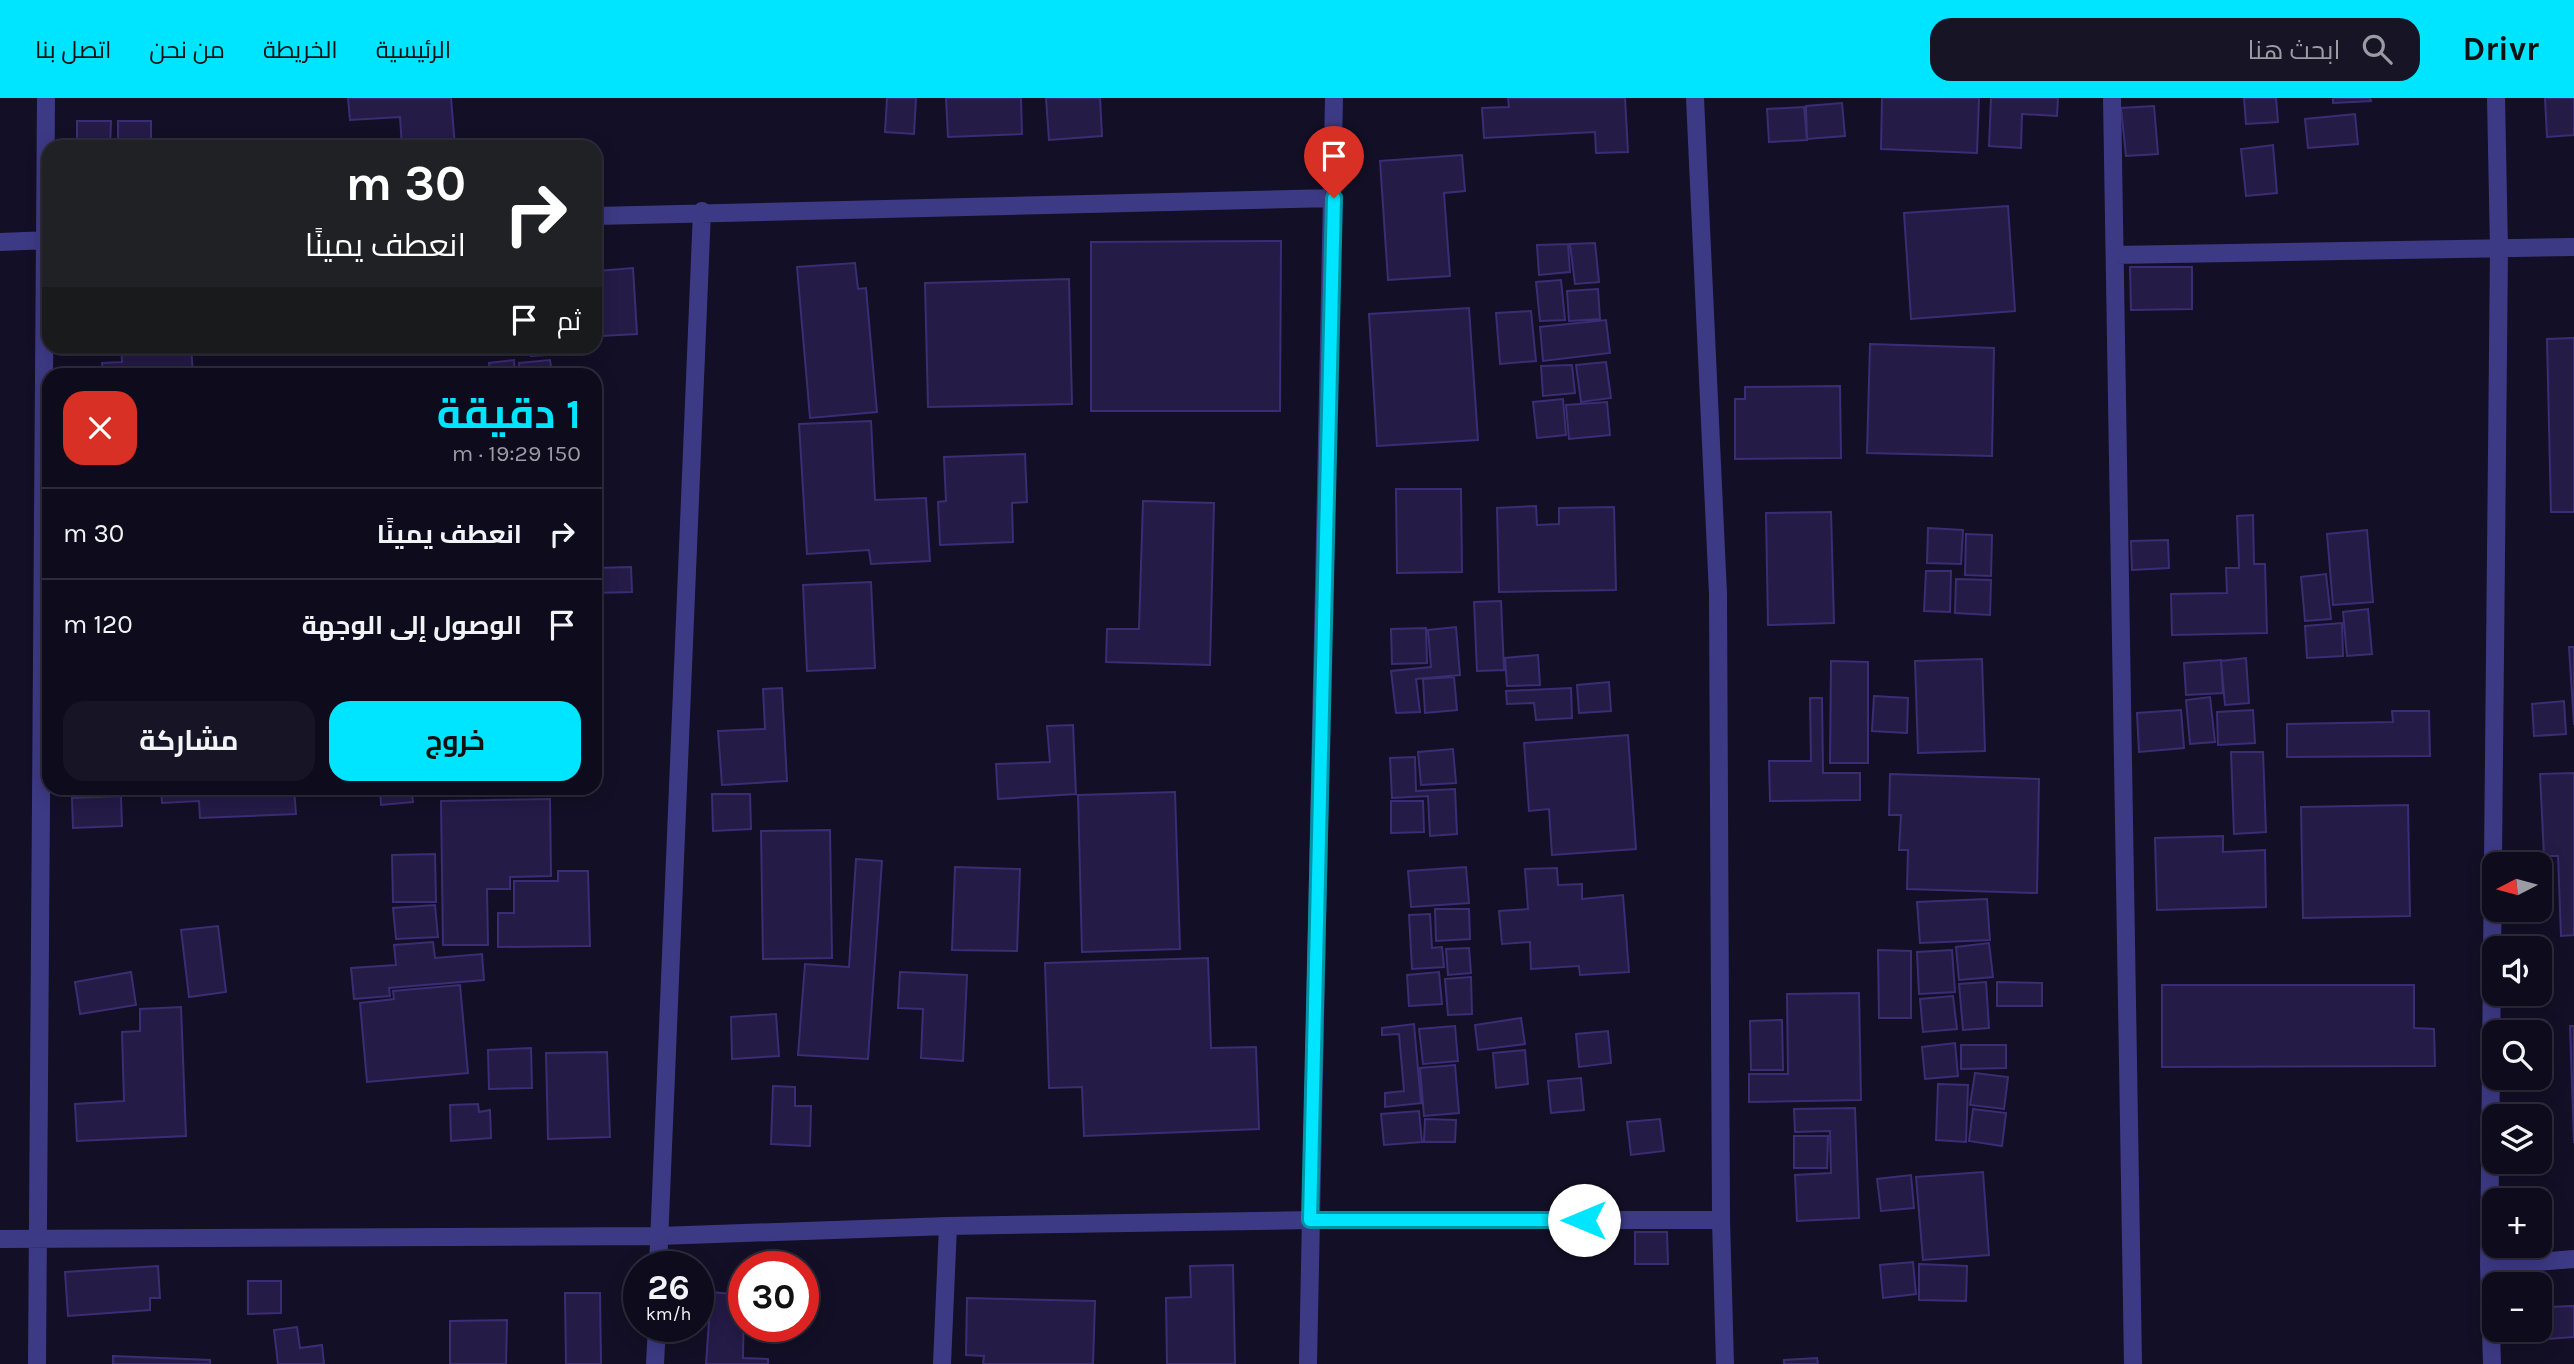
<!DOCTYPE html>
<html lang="ar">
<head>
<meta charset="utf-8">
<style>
  :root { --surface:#0e0b1c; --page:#171425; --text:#f1f3f6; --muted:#9b9ba3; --line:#2e2b3b; --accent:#00e5ff }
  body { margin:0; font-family:Karla,Cairo,sans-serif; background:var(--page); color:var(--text); direction:rtl; height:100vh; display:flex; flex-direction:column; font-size:26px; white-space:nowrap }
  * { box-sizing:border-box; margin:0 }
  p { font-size:23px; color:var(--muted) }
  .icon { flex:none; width:38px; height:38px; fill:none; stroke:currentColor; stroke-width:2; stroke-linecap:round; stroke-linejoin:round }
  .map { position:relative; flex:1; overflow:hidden; direction:ltr }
  .sheet { position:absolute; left:42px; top:270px; width:560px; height:427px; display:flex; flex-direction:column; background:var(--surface); border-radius:21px; box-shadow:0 4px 18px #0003,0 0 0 2px var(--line); direction:rtl }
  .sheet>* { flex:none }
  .hud { position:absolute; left:42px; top:42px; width:560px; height:214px; border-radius:21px; box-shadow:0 4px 18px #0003,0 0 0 2px var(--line); direction:rtl; background:#202124; color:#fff; overflow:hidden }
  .needle { width:46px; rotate:264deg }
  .controls { position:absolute; left:2482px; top:754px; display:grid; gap:14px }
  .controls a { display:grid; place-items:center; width:70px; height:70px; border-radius:14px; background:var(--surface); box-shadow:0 4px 18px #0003,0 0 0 2px var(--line); font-size:35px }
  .speed { position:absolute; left:623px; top:1153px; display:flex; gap:14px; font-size:35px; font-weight:700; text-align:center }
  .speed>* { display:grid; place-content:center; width:91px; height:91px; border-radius:50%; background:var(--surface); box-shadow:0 4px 18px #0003,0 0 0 2px var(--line); line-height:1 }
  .speed small { font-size:18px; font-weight:400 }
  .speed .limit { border:10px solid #d22; background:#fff; color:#111 }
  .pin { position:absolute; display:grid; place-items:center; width:60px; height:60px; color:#fff; margin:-72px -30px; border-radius:50% 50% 50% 0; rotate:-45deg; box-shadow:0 0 7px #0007 }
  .pin .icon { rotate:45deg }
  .me { position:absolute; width:77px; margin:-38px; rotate:270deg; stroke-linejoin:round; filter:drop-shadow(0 0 5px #0008) }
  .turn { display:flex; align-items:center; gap:24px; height:147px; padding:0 21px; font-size:32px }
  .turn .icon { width:91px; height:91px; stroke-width:2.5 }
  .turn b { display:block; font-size:49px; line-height:60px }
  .then { display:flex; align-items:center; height:66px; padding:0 21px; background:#0003; gap:14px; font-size:26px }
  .round { display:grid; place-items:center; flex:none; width:74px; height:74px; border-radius:21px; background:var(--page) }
  .head { display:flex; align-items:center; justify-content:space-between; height:119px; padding:0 21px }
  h1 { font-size:42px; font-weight:700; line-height:52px; color:var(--accent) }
  .action { display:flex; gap:14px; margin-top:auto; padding:14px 21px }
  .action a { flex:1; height:80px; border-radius:21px; background:var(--accent); color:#111; font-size:28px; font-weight:700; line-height:80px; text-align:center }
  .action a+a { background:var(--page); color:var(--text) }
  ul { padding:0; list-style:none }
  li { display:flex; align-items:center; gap:21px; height:91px; padding:0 21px; border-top:2px solid var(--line) }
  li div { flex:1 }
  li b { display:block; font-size:26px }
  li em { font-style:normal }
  header { display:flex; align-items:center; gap:42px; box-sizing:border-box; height:98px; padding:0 35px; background:var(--accent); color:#111 }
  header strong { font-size:33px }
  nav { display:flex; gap:38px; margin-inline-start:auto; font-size:24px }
  .search { width:490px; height:63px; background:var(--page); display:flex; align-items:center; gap:18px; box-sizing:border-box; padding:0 24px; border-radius:21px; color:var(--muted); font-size:26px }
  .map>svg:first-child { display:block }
  .building { fill:#241b47; stroke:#3b2d73; stroke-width:2 }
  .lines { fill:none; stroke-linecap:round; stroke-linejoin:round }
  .minor { stroke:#3d3a85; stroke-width:18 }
  .route-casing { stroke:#0095a6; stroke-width:18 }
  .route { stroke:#00e5ff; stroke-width:12 }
</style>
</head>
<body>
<header>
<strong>Drivr</strong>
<div class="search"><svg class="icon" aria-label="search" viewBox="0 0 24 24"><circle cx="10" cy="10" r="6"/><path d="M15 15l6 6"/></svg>ابحث هنا</div>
<nav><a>الرئيسية</a><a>الخريطة</a><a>من نحن</a><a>اتصل بنا</a></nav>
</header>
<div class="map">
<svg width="2574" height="1266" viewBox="0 0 2574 1266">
  <rect width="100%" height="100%" fill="#130f26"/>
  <path class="building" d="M 348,0 L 451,0 L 455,49 L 402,49 L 400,19 L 350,22 Z
    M 887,0 L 916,0 L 914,36 L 885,34 Z
    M 946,0 L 1021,0 L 1022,36 L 948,39 Z
    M 1046,0 L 1100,0 L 1102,38 L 1049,42 Z
    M 1508,0 L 1625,0 L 1628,54 L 1596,55 L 1595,34 L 1484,40 L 1482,10 L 1509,9 Z
    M 1882,0 L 1979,0 L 1977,55 L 1881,51 Z
    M 1991,0 L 2058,0 L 2057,18 L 2022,16 L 2021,50 L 1989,48 Z
    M 2244,0 L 2276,0 L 2278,24 L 2246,26 Z
    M 2333,0 L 2370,0 L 2371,3 L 2333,5 Z
    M 2545,0 L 2574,0 L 2574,37 L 2547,39 Z
    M 1842,5 L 1845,38 L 1807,41 L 1806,8 Z
    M 2154,8 L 2158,56 L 2126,58 L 2121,10 Z
    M 1804,9 L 1807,42 L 1769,44 L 1767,11 Z
    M 2355,16 L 2358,46 L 2308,50 L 2305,21 Z
    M 77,23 L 111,23 L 110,49 L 77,49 Z
    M 118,23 L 151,23 L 151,49 L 118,49 Z
    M 2273,47 L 2277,95 L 2246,98 L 2241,51 Z
    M 1462,57 L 1465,93 L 1444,95 L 1450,178 L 1388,182 L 1380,63 Z
    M 2008,108 L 2015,213 L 1911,221 L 1904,115 Z
    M 1281,143 L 1280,313 L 1091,313 L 1091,144 Z
    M 1595,145 L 1599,184 L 1575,186 L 1570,146 Z
    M 1568,146 L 1570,174 L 1539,177 L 1537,147 Z
    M 855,165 L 858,191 L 866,190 L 877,314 L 810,320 L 797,169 Z
    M 2130,169 L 2192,169 L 2192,211 L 2131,212 Z
    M 633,170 L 637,236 L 601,238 L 597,173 Z
    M 1069,181 L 1072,306 L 928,309 L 925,185 Z
    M 1561,182 L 1565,222 L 1540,223 L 1536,184 Z
    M 1598,191 L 1600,221 L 1569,223 L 1567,193 Z
    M 1469,210 L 1478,342 L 1377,348 L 1369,216 Z
    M 1531,213 L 1536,263 L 1500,266 L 1496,215 Z
    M 1606,222 L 1610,255 L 1543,263 L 1540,229 Z
    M 2574,240 L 2574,414 L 2551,414 L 2547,241 Z
    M 1870,246 L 1994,250 L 1992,358 L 1867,355 Z
    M 121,248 L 191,248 L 193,276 L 103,276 L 102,265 L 122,264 Z
    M 531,248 L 562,248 L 563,256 L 531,258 Z
    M 514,262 L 515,276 L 490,276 L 489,265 Z
    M 550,262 L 552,276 L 520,276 L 519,265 Z
    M 1606,264 L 1611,300 L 1581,304 L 1576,267 Z
    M 1572,267 L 1575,295 L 1543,298 L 1541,268 Z
    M 1840,288 L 1841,360 L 1735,361 L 1735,301 L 1745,301 L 1745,289 Z
    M 1563,301 L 1566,337 L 1537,340 L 1533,304 Z
    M 1607,304 L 1610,337 L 1569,341 L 1566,307 Z
    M 871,323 L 875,402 L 926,400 L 930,463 L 871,466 L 869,452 L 807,456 L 799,326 Z
    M 1025,356 L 1027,404 L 1012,405 L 1013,444 L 940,447 L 938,404 L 946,403 L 944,359 Z
    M 1396,391 L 1461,391 L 1462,474 L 1397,475 Z
    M 1143,403 L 1214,405 L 1210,567 L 1106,564 L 1107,531 L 1139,531 Z
    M 1536,408 L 1537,427 L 1559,426 L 1559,410 L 1614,409 L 1616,492 L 1499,494 L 1497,410 Z
    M 1831,414 L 1834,525 L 1768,527 L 1766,415 Z
    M 2253,417 L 2254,466 L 2265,466 L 2267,535 L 2172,537 L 2171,496 L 2227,495 L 2226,470 L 2239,470 L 2237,418 Z
    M 1928,430 L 1963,432 L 1961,466 L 1927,465 Z
    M 2367,432 L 2373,504 L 2333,507 L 2327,436 Z
    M 1966,436 L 1992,437 L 1991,478 L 1965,477 Z
    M 2168,442 L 2169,470 L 2132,472 L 2131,443 Z
    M 631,469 L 632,494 L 595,495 L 595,470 Z
    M 1926,473 L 1951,473 L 1950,514 L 1924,513 Z
    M 2326,476 L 2331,521 L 2305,523 L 2301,479 Z
    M 1956,481 L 1991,482 L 1990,517 L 1955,515 Z
    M 871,484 L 875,570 L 807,573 L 803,487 Z
    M 1501,503 L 1504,572 L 1477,573 L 1474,504 Z
    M 2368,511 L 2372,556 L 2347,558 L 2343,514 Z
    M 2342,525 L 2343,558 L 2307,560 L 2305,528 Z
    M 1456,529 L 1460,577 L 1416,581 L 1420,614 L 1396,615 L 1391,573 L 1431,569 L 1428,532 Z
    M 1426,530 L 1427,565 L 1392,566 L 1391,531 Z
    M 2569,549 L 2574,549 L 2574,627 Z
    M 1538,557 L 1540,587 L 1507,588 L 1505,560 Z
    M 2246,560 L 2249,605 L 2225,607 L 2221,563 Z
    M 1982,561 L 1985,653 L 1918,655 L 1915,563 Z
    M 2221,562 L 2223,595 L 2186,597 L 2184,565 Z
    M 1831,563 L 1868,564 L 1868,665 L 1830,665 Z
    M 1454,579 L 1457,612 L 1425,615 L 1423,581 Z
    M 1609,584 L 1611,613 L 1579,615 L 1577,587 Z
    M 782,590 L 787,683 L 722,687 L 718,633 L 765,631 L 763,591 Z
    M 1571,590 L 1572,620 L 1536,622 L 1534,605 L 1507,606 L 1506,593 Z
    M 1874,598 L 1908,600 L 1907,635 L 1872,633 Z
    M 2210,599 L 2215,644 L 2190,646 L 2186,602 Z
    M 1810,600 L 1822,600 L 1823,675 L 1860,675 L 1860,702 L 1770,703 L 1769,663 L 1811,663 Z
    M 2564,603 L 2566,636 L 2534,638 L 2532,606 Z
    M 595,611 L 600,664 L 595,665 Z
    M 2181,612 L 2184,650 L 2139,654 L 2137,615 Z
    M 2253,612 L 2255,645 L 2218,647 L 2217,614 Z
    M 2392,613 L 2429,613 L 2430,658 L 2287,659 L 2287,626 L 2393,624 Z
    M 1073,627 L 1076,696 L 998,701 L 996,666 L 1050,664 L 1047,628 Z
    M 1628,637 L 1636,751 L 1552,757 L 1549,711 L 1529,713 L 1524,645 Z
    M 1453,651 L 1456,685 L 1421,687 L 1418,654 Z
    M 2231,654 L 2263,654 L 2266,734 L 2234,736 Z
    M 1415,659 L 1416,693 L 1455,691 L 1457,736 L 1430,738 L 1428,698 L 1392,700 L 1390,660 Z
    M 2574,675 L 2574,837 L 2561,838 L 2558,758 L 2544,758 L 2540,676 Z
    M 1890,676 L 2039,681 L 2037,795 L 1907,791 L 1908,752 L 1899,752 L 1901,717 L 1889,717 Z
    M 161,690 L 294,690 L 296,716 L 200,720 L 199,703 L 162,705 Z
    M 380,690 L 411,690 L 413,704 L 381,707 Z
    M 1175,694 L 1180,851 L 1082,854 L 1078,697 Z
    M 712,696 L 750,696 L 751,731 L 713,733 Z
    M 121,698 L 122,728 L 73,730 L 72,700 Z
    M 550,701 L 551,778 L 510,779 L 510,791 L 487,791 L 488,847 L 443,847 L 441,703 Z
    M 1391,703 L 1423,703 L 1424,734 L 1391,735 Z
    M 2408,707 L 2410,818 L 2303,820 L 2301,709 Z
    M 830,732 L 832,860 L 763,861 L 761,733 Z
    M 2223,738 L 2223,754 L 2265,752 L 2266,809 L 2157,812 L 2155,740 Z
    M 435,756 L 436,804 L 393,804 L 392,757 Z
    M 856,761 L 882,763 L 868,961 L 798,957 L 805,866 L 849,869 Z
    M 955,769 L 1020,771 L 1017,853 L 952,852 Z
    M 1466,769 L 1469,805 L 1411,809 L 1408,773 Z
    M 1557,770 L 1558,787 L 1582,786 L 1582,801 L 1623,797 L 1629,874 L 1580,877 L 1579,868 L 1531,871 L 1530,844 L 1502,846 L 1499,813 L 1528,811 L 1525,771 Z
    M 558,773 L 588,773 L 590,848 L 498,849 L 498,815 L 514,815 L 514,783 L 558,783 Z
    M 1987,801 L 1990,842 L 1920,845 L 1917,804 Z
    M 435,807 L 438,839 L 396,841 L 393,810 Z
    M 1435,811 L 1469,811 L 1470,841 L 1436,843 Z
    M 1430,816 L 1432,850 L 1442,849 L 1444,869 L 1412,871 L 1409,817 Z
    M 218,828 L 226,894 L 189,899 L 181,832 Z
    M 433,844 L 435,860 L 482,856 L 484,882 L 389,890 L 390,898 L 354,901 L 351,870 L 396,867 L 394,847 Z
    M 1989,845 L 1993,879 L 1959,882 L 1956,849 Z
    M 1469,850 L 1471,875 L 1448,877 L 1446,851 Z
    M 1878,852 L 1911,853 L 1911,920 L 1879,920 Z
    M 1952,852 L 1955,894 L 1919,896 L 1917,854 Z
    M 1208,860 L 1211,950 L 1256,949 L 1259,1031 L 1084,1038 L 1082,989 L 1049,990 L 1045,865 Z
    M 131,874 L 136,907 L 80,916 L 75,884 Z
    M 900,874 L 967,877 L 963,963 L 921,960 L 923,911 L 898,910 Z
    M 1439,874 L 1442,906 L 1409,908 L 1407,877 Z
    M 1471,879 L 1472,916 L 1448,917 L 1445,881 Z
    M 1986,884 L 1989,930 L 1963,932 L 1959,886 Z
    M 1997,884 L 2042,885 L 2042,908 L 1997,908 Z
    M 460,887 L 468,975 L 367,984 L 360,905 L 394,901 L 393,893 Z
    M 2162,887 L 2414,887 L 2414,930 L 2434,931 L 2435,968 L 2162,969 Z
    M 1859,895 L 1861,1002 L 1749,1004 L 1749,976 L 1788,976 L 1787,896 Z
    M 1953,898 L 1957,931 L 1923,934 L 1920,901 Z
    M 181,909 L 186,1038 L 77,1043 L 75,1006 L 124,1003 L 122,934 L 140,933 L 140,911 Z
    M 776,916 L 779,958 L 732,961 L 731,919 Z
    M 1521,920 L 1525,946 L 1478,952 L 1475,927 Z
    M 1782,922 L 1783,972 L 1751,972 L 1750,923 Z
    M 1414,926 L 1421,1005 L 1385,1009 L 1385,995 L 1404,993 L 1399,936 L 1382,937 L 1382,930 Z
    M 1455,928 L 1458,963 L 1423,966 L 1419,931 Z
    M 2570,928 L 2574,928 L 2574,1045 Z
    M 1608,933 L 1611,965 L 1579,969 L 1576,936 Z
    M 1955,945 L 1958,978 L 1925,981 L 1922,949 Z
    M 1961,947 L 2006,947 L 2006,970 L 1961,971 Z
    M 531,950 L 532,990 L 489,991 L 488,952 Z
    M 1525,952 L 1528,986 L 1496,990 L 1493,955 Z
    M 607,954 L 610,1039 L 548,1041 L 546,955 Z
    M 1455,967 L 1459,1015 L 1424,1018 L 1420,970 Z
    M 1975,975 L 2008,979 L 2004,1011 L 1970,1007 Z
    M 1581,980 L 1584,1012 L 1551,1015 L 1548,983 Z
    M 1938,986 L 1968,987 L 1966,1044 L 1936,1042 Z
    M 773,988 L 795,989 L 795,1008 L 811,1008 L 810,1048 L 771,1046 Z
    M 478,1006 L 479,1014 L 490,1012 L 491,1040 L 451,1043 L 450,1007 Z
    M 1855,1010 L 1859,1120 L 1797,1123 L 1795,1077 L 1831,1075 L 1830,1033 L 1795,1034 L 1794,1011 Z
    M 1973,1011 L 2006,1015 L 2002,1048 L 1969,1043 Z
    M 1419,1013 L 1422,1044 L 1384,1047 L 1381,1016 Z
    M 1425,1021 L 1456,1022 L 1455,1044 L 1424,1044 Z
    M 1660,1021 L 1664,1053 L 1631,1057 L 1627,1024 Z
    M 1794,1038 L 1828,1038 L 1827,1070 L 1794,1070 Z
    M 1983,1074 L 1989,1157 L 1923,1162 L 1916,1079 Z
    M 1911,1077 L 1914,1110 L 1881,1113 L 1877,1081 Z
    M 1635,1134 L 1667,1134 L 1668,1166 L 1635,1166 Z
    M 1913,1164 L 1916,1196 L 1883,1200 L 1880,1167 Z
    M 1919,1166 L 1967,1168 L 1966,1203 L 1919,1202 Z
    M 1233,1167 L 1235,1266 L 1167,1266 L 1166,1200 L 1191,1199 L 1190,1168 Z
    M 158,1168 L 160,1200 L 150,1200 L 150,1212 L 68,1218 L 65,1174 Z
    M 248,1183 L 281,1183 L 281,1215 L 248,1216 Z
    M 711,1194 L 744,1197 L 743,1260 L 768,1261 L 768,1266 L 706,1266 Z
    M 565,1195 L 600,1195 L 601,1266 L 566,1266 Z
    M 967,1200 L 1095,1203 L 1093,1266 L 983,1266 L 984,1258 L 966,1257 Z
    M 2574,1208 L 2574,1239 L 2548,1241 L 2546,1209 Z
    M 507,1222 L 506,1266 L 450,1266 L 450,1223 Z
    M 297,1229 L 300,1250 L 322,1247 L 324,1266 L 278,1266 L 274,1232 Z
    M 113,1258 L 210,1262 L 210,1266 L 113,1266 Z
    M 1817,1260 L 1818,1266 L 1784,1266 L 1784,1262 Z"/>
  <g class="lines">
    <path class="minor" d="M 1695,0 L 1718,496 L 1721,1122 L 1725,1266
      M 2112,0 L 2133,1266
      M 595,118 L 1334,100
      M 0,144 L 49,142
      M 2115,157 L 2574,149
      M 0,1141 L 659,1138 L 948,1128 L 1310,1122 L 1721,1122
      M 2489,1168 L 2574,1161
      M 658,1169 L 702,113
      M 37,1266 L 46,0
      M 655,1266 L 657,1228
      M 942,1266 L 948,1128
      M 1308,1266 L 1334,0
      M 2492,1266 L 2489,1168 L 2499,151 L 2496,0"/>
  </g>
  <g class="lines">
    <defs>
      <path id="route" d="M 1334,100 L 1310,1122 L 1584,1122"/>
    </defs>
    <use href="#route" class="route-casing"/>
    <use href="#route" class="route"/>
  </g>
</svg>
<div class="controls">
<a><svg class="needle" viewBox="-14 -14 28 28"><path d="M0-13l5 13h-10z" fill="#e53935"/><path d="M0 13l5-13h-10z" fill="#9b9ba3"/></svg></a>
<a><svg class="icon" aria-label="sound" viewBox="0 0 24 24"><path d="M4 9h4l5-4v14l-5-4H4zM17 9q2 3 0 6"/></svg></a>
<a><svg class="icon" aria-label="search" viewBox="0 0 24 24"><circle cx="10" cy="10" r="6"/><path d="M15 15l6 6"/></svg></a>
<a><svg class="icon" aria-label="layers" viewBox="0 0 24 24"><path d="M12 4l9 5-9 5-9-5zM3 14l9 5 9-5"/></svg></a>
<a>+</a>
<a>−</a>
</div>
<div class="speed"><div>26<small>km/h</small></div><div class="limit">30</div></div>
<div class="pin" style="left:1334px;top:100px;background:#d93025"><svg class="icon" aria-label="arrive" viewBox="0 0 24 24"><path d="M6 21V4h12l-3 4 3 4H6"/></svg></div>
<svg class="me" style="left:1584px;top:1122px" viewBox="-20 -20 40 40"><circle r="19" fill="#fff"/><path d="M0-13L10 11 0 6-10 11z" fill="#00e5ff"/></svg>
<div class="hud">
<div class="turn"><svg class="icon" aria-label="right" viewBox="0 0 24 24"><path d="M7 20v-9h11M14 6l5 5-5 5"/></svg><div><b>30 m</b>انعطف يمينًا</div></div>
<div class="then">ثم<svg class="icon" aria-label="arrive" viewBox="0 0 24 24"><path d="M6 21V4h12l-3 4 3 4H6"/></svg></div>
</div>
<section class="sheet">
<div class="head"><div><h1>1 دقيقة</h1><p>150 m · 19:29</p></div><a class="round" style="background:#d93025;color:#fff"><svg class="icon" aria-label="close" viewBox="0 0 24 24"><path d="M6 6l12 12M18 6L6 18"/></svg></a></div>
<ul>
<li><svg class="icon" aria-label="right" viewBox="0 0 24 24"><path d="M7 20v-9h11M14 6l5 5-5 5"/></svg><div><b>انعطف يمينًا</b></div><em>30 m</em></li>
<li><svg class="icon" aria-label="arrive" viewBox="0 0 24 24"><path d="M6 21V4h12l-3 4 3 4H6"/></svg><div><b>الوصول إلى الوجهة</b></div><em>120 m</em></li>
</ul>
<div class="action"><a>خروج</a><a>مشاركة</a></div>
</section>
</div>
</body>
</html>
